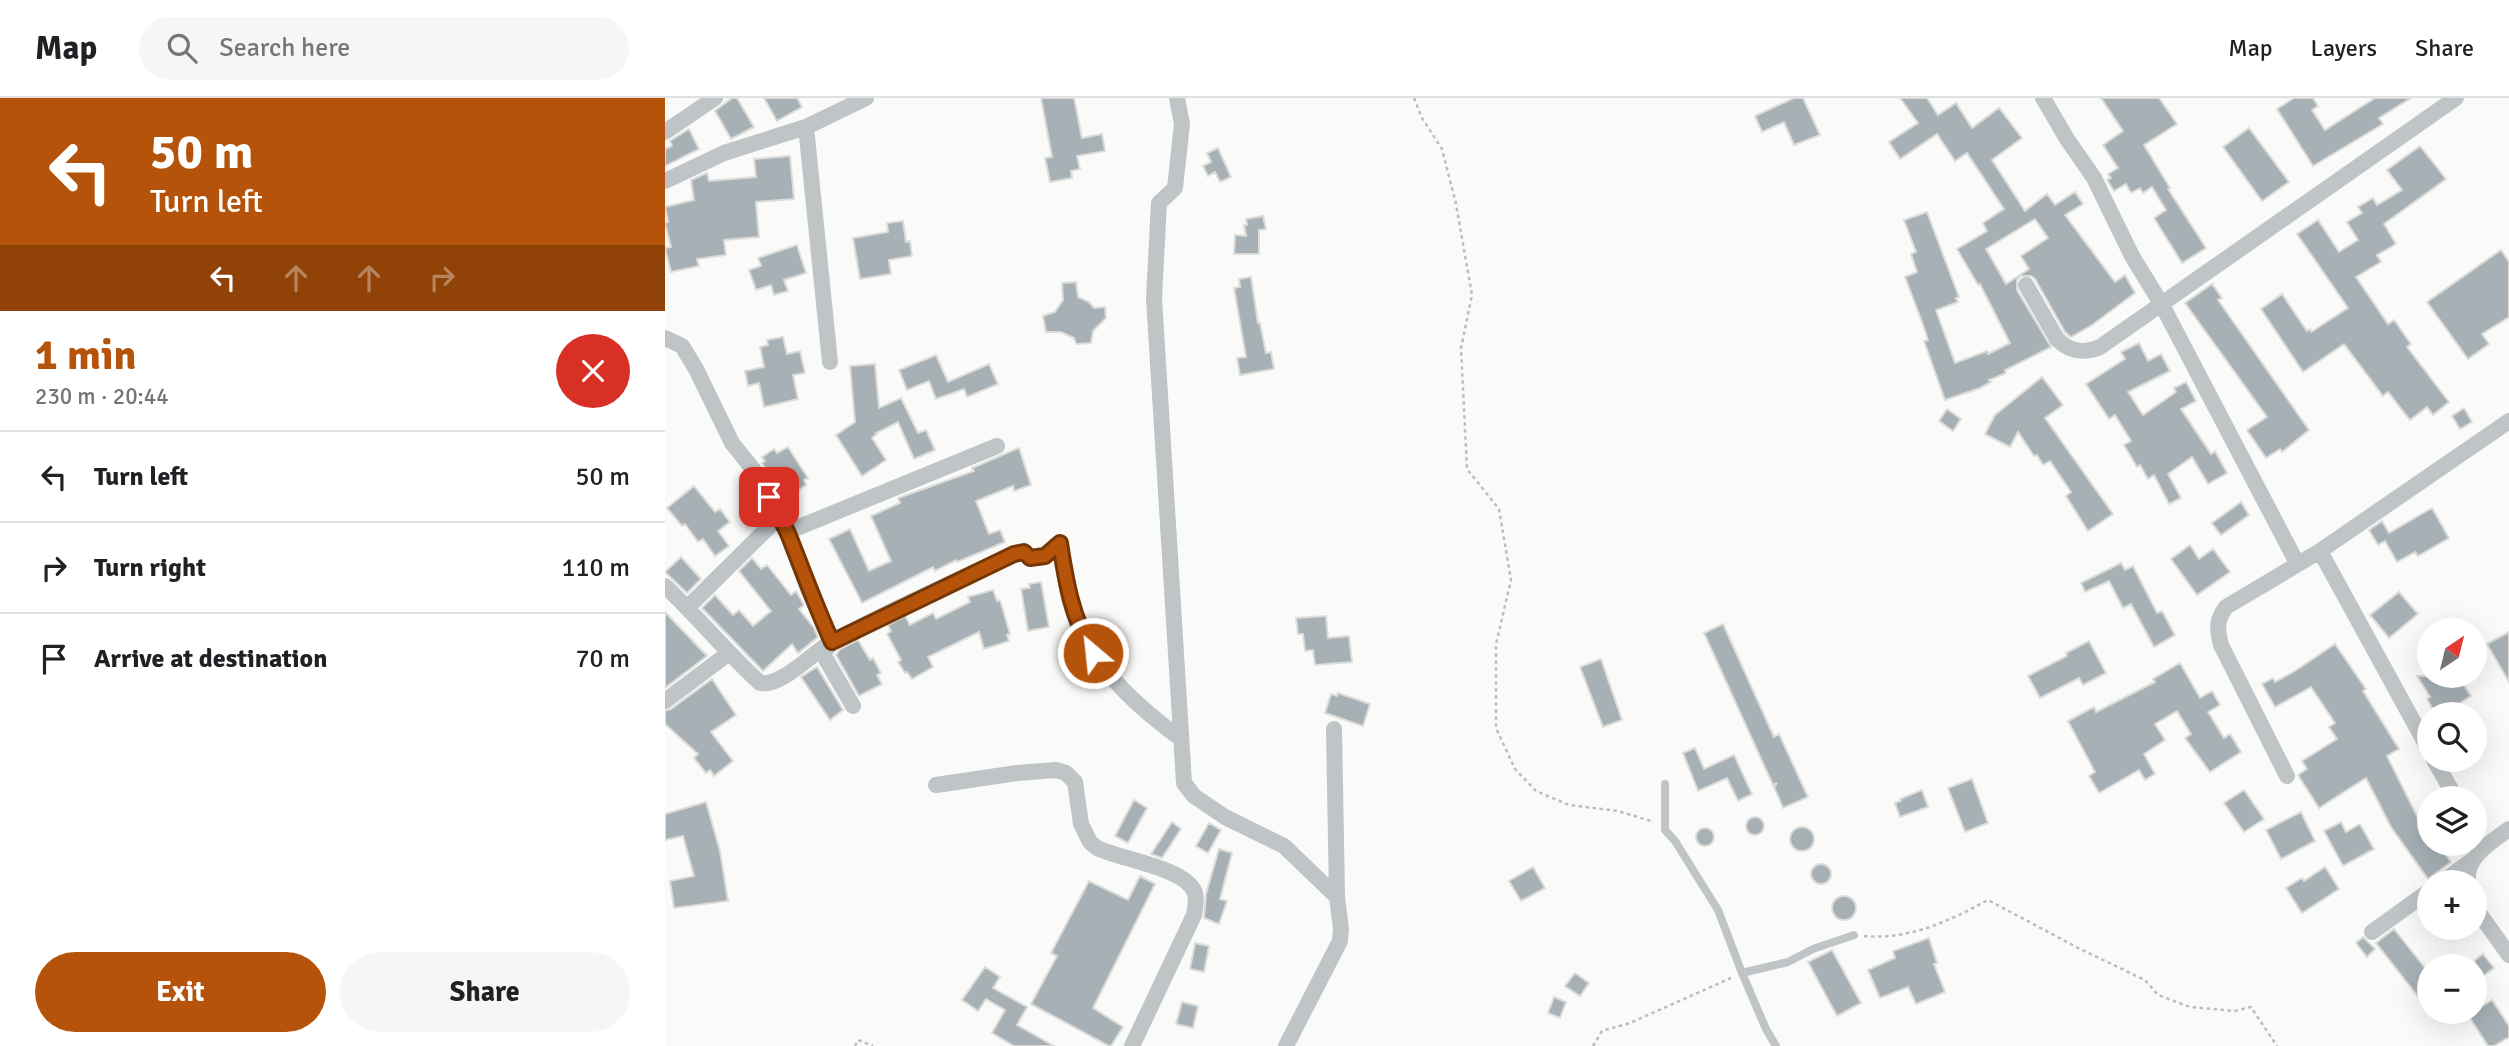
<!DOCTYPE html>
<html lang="en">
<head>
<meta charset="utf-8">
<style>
  :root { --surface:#fff; --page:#f6f6f6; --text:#202124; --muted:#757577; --line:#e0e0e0; --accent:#b45309 }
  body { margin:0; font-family:Signika,sans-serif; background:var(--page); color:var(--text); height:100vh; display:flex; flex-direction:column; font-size:26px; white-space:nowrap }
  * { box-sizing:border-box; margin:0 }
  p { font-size:23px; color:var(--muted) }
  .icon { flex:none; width:38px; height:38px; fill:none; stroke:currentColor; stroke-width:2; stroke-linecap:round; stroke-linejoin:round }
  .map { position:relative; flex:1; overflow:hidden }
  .sheet { display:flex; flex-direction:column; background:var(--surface); width:665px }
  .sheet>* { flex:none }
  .hud { background:#b45309; color:#fff; overflow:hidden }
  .needle { width:46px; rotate:35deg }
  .buttons { position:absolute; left:1752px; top:520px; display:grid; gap:14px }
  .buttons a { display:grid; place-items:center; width:70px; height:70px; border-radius:50%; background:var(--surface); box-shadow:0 7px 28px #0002; font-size:35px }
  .pin { position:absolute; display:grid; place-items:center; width:60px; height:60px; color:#fff; margin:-30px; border-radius:14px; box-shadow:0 4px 10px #0006 }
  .me { position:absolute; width:77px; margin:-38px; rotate:332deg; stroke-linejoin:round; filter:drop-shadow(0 0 5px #0008) }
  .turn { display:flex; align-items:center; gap:24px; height:147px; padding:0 35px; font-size:32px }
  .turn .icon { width:91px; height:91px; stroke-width:2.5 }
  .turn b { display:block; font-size:49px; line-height:60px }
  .lanes { display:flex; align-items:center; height:66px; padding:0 35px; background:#0003; justify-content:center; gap:35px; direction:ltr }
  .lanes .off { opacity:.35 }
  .round { display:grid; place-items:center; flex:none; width:74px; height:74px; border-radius:37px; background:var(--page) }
  .overview { display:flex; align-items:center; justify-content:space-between; height:119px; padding:0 35px }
  h1 { font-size:42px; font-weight:700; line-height:52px; color:var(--accent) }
  .action { display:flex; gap:14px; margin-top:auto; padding:14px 35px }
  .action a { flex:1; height:80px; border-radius:42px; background:var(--accent); color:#fff; font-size:28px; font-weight:700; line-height:80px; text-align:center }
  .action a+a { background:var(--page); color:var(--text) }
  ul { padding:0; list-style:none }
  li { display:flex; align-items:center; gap:21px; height:91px; padding:0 35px; border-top:2px solid var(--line) }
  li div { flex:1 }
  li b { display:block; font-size:26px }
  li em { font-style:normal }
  header { display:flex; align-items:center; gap:42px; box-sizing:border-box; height:98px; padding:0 35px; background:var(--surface); border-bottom:2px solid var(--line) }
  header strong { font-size:33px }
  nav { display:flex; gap:38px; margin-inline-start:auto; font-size:24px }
  .search { width:490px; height:63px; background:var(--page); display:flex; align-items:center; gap:18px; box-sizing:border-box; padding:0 24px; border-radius:38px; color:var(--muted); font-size:26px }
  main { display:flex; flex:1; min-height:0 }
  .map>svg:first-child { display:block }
  .building { fill:#a6b0b5; stroke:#dcdcda; stroke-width:2; fill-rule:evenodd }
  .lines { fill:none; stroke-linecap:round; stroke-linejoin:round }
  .path { stroke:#babec0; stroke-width:2.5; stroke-dasharray:3.5 3.5; stroke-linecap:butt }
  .service { stroke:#bfc4c7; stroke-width:8 }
  .minor { stroke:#bfc4c7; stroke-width:16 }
  .route-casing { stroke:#753606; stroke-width:18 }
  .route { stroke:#b45309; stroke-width:12 }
</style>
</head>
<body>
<header>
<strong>Map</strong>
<div class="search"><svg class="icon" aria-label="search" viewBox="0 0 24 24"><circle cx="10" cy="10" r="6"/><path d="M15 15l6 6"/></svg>Search here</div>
<nav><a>Map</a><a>Layers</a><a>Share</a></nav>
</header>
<main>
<section class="sheet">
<div class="hud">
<div class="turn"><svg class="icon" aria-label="left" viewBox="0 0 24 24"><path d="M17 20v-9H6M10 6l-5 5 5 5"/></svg><div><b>50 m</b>Turn left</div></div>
<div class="lanes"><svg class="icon" aria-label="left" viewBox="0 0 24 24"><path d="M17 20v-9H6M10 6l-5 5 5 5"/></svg><svg class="icon off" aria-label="ahead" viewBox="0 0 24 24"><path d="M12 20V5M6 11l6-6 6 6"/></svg><svg class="icon off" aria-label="ahead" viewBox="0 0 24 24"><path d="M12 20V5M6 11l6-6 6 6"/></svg><svg class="icon off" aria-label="right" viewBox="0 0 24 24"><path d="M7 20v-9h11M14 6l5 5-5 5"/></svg></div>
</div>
<div class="overview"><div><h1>1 min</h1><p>230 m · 20:44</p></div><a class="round" style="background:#d93025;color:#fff"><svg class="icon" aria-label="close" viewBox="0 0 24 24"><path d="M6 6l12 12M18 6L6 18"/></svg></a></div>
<ul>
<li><svg class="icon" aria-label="left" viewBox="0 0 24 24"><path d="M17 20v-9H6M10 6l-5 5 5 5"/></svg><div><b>Turn left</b></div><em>50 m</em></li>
<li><svg class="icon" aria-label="right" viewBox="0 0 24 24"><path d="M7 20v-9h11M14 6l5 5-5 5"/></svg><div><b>Turn right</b></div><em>110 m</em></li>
<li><svg class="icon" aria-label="arrive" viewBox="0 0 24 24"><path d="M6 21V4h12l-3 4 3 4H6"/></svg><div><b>Arrive at destination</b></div><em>70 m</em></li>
</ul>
<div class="action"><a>Exit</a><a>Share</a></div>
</section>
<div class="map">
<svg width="1844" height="948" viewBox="0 0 1844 948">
  <rect width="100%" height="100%" fill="#fafaf8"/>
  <path class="building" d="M 67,0 L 72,0 L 89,29 L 66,41 L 50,13 Z
    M 99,0 L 132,0 L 137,9 L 112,23 Z
    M 376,0 L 409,0 L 417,40 L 437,36 L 440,53 L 412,58 L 415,71 L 406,73 L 407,80 L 385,84 L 380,60 L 387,59 Z
    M 1129,0 L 1138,0 L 1155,37 L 1129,47 L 1119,24 L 1097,34 L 1090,18 Z
    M 1235,0 L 1262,0 L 1273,17 L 1291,5 L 1307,30 L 1334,10 L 1357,40 L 1327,62 L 1360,113 L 1382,96 L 1390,107 L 1410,94 L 1418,106 L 1400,117 L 1450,184 L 1460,177 L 1470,195 L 1427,227 L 1406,239 L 1400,234 L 1370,181 L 1366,178 L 1356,178 L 1352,182 L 1352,192 L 1386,249 L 1340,272 L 1341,275 L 1324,282 L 1326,284 L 1315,290 L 1280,302 L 1259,243 L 1263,242 L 1256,221 L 1240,179 L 1252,174 L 1246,156 L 1251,154 L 1239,122 L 1262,114 L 1294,199 L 1291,200 L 1293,204 L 1271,212 L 1290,265 L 1322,253 L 1323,256 L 1345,245 L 1315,186 L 1313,187 L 1292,151 L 1322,133 L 1318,125 L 1339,111 L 1302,55 L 1290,63 L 1272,36 L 1235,61 L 1224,44 L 1253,25 ZM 1370,121 L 1383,140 L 1356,158 L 1364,171 L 1341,186 L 1321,151 Z
    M 1436,0 L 1494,0 L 1512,26 L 1479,47 L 1505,90 L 1503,91 L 1541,150 L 1517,165 L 1489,120 L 1501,112 L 1487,89 L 1478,95 L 1475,90 L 1466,95 L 1461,86 L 1449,93 L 1442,82 L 1446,80 L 1443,76 L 1453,70 L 1438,47 L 1458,33 Z
    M 1629,0 L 1648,0 L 1653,8 L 1647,12 L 1660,32 L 1710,0 L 1746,0 L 1714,20 L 1718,26 L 1648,68 L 1612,11 Z
    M 1584,30 L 1624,84 L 1597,103 L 1558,49 Z
    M 24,31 L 34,51 L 0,68 L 0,51 L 7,48 L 5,43 Z
    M 1755,48 L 1781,81 L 1719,126 L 1731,146 L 1712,157 L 1716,164 L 1691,179 L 1723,226 L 1729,222 L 1746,246 L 1742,249 L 1784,304 L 1768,317 L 1762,309 L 1745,322 L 1723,294 L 1718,298 L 1679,246 L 1638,274 L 1596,211 L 1617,196 L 1642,233 L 1645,231 L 1646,234 L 1683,210 L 1632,136 L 1653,122 L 1674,154 L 1693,142 L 1682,124 L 1697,115 L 1693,109 L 1708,100 L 1712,107 L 1737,92 L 1722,72 Z
    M 553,50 L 566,79 L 555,84 L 550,74 L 543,78 L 538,68 L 546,64 L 542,55 Z
    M 125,58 L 129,101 L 91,104 L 94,139 L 59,142 L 61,157 L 32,161 L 34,168 L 6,174 L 0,150 L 6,149 L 0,125 L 3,124 L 0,109 L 29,102 L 26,82 L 42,75 L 44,83 L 91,79 L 89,61 Z
    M 598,118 L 601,131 L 594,132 L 594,156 L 569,156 L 570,137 L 581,138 L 579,127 L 582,127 L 581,121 Z
    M 238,123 L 241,144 L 245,143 L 247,158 L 224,162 L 226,176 L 195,181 L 188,140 L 223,134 L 222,125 Z
    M 132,147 L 141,175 L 119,182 L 123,193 L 109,197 L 106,187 L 91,192 L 84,172 L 96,168 L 93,160 Z
    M 1836,152 L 1844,164 L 1844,219 L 1817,236 L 1824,246 L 1803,261 L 1762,204 Z
    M 586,179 L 593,225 L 595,225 L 601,255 L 606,254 L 609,271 L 575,277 L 572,260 L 581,259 L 569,190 L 575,189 L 574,181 Z
    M 411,184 L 413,199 L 424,204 L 429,210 L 440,209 L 441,220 L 428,233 L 426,245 L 411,246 L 409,240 L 396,234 L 381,234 L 378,218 L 390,214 L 398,202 L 397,185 Z
    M 1547,186 L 1557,200 L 1553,202 L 1644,332 L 1617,354 L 1615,351 L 1601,360 L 1582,332 L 1602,319 L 1520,205 Z
    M 118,239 L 122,256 L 135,253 L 140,275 L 128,277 L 133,301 L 99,309 L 94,285 L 83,288 L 80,273 L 99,269 L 95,249 L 103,247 L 102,242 Z
    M 1474,245 L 1483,263 L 1496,256 L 1505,273 L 1463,294 L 1478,317 L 1511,294 L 1509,290 L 1521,284 L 1531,303 L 1516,311 L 1546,356 L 1550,353 L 1562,375 L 1543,386 L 1527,359 L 1503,376 L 1516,400 L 1504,406 L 1489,377 L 1483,381 L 1475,367 L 1472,369 L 1459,347 L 1466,343 L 1450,317 L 1444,321 L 1421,286 L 1460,261 L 1456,254 Z
    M 271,257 L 283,284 L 324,266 L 333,286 L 302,299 L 299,291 L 271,301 L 264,283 L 242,292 L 234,272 Z
    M 210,266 L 214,310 L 236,300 L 253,335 L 261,332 L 270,352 L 249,361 L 233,324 L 211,335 L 212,336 L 207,340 L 221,362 L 197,378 L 171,337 L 190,324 L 185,268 Z
    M 1377,279 L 1398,307 L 1380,320 L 1448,416 L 1423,433 L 1401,398 L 1406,394 L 1385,363 L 1378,367 L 1372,357 L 1369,358 L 1353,334 L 1345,349 L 1320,336 L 1330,317 Z
    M 1799,310 L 1807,324 L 1795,331 L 1787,318 Z
    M 1282,311 L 1296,321 L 1288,333 L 1274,323 Z
    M 123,349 L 143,380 L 139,382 L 141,387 L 125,397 L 128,402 L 119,408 L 110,384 L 97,365 L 100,363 L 97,359 L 109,351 L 112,355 Z
    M 354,350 L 366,387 L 349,393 L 348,388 L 311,403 L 324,436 L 335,432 L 340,444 L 292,464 L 291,462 L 270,473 L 268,469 L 197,505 L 164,441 L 185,431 L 204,473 L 226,463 L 206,418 L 235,405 L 233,400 L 309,373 L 307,370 Z
    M 29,388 L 50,414 L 55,411 L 65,424 L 53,433 L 64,448 L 50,458 L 38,441 L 33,444 L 20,426 L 17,428 L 2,410 Z
    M 1576,404 L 1584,417 L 1556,437 L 1547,425 Z
    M 1767,410 L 1784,440 L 1753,458 L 1750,454 L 1732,464 L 1720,443 L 1713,447 L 1704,432 L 1717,423 L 1724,435 Z
    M 1525,447 L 1534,461 L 1548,451 L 1565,474 L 1532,497 L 1506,461 Z
    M 16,459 L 36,481 L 22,495 L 0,474 Z
    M 87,460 L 96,471 L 102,467 L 126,497 L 131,493 L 139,507 L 134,511 L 149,530 L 153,539 L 133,555 L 127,546 L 98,573 L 37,510 L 50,497 L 68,517 L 74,512 L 88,528 L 106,513 L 74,473 Z
    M 1456,465 L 1460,472 L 1468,468 L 1492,515 L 1497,513 L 1510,537 L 1489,549 L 1466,506 L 1458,510 L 1444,483 L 1420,494 L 1416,485 Z
    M 376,484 L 384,529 L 363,533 L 356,491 L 365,490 L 364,486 Z
    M 328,492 L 332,503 L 335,502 L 345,536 L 342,537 L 344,543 L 319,551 L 314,534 L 263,559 L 268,569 L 247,581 L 242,574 L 240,575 L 233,564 L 236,562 L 222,536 L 226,533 L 223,527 L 240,518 L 245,527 L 268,515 L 271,521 L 305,504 L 303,499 Z
    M 1734,494 L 1753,516 L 1724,540 L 1705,517 Z
    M 0,514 L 42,558 L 0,590 Z
    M 661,518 L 663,540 L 684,538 L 687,564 L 650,567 L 648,552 L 640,553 L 638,536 L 633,536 L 631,520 Z
    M 1058,526 L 1109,639 L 1114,636 L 1143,699 L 1118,710 L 1109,689 L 1112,685 L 1108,687 L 1039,535 Z
    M 1844,534 L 1844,584 L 1822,546 Z
    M 193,542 L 205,562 L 208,560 L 216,575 L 212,577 L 217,586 L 194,598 L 171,557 L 175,551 Z
    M 1424,543 L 1441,575 L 1418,587 L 1414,580 L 1375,600 L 1363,578 L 1402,558 L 1401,555 Z
    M 1670,546 L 1701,591 L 1698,593 L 1734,651 L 1722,658 L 1756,726 L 1758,724 L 1764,733 L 1764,746 L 1773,746 L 1786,764 L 1763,781 L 1726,729 L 1701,680 L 1654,710 L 1633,677 L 1642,671 L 1637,663 L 1672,641 L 1664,629 L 1670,625 L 1646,589 L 1610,609 L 1597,586 L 1608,580 L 1610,584 L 1630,573 Z
    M 936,561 L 957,622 L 938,629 L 915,569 Z
    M 1515,565 L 1535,600 L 1547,593 L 1555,607 L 1543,614 L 1559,640 L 1565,636 L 1576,654 L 1545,674 L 1520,640 L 1526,636 L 1512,613 L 1490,626 L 1500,642 L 1479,656 L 1490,676 L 1480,682 L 1474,672 L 1434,695 L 1424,678 L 1430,674 L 1403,623 L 1429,609 L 1431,614 L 1490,584 L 1488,581 Z
    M 152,569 L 178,612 L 165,622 L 136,579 Z
    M 1752,578 L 1793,578 L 1806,598 L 1777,616 L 1771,616 L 1762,601 L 1765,599 Z
    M 47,581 L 71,617 L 46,634 L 68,663 L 49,678 L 45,672 L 41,675 L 29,660 L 33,656 L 0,626 L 0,613 L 6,611 Z
    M 673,595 L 705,606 L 698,628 L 660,615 L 666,596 L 672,598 Z
    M 1030,650 L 1039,671 L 1069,657 L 1087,696 L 1073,703 L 1062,680 L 1033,693 L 1018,655 Z
    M 1307,681 L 1323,725 L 1300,734 L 1283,690 Z
    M 1257,692 L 1263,709 L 1235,719 L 1230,705 L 1236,703 L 1235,701 Z
    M 1579,692 L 1599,721 L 1579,734 L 1559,705 Z
    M 469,702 L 482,710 L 463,745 L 450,738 Z
    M 41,704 L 55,753 L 63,803 L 9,810 L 5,783 L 29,778 L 18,738 L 0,742 L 0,716 Z
    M 1636,714 L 1650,743 L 1616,761 L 1601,732 Z
    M1081 728a9 9 0 1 1 18 0a9 9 0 1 1-18 0Z
    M 507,724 L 516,731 L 497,760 L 486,756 Z
    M 1676,724 L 1681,734 L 1695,726 L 1709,751 L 1678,768 L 1659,733 Z
    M 544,725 L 556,732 L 543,755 L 531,748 Z
    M1125 741a12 12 0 1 1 24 0a12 12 0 1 1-24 0Z
    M1031 739a9 9 0 1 1 18 0a9 9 0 1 1-18 0Z
    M 554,751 L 567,755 L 555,801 L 562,803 L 554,826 L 539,820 L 541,796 Z
    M1146 776a10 10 0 1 1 20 0a10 10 0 1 1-20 0Z
    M 868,769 L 880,790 L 856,803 L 844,783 Z
    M 1660,769 L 1674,791 L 1637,815 L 1621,790 L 1637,780 L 1639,783 Z
    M 475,778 L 490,786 L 428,910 L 458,929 L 446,948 L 444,948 L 366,906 L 392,858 L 386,855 L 424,783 L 463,802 Z
    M1167 810a12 12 0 1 1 24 0a12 12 0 1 1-24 0Z
    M 1729,831 L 1764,875 L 1764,893 L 1755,901 L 1711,845 Z
    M 1698,839 L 1710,851 L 1702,859 L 1691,845 Z
    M 1264,840 L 1272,865 L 1269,866 L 1280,894 L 1251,906 L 1243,889 L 1215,900 L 1203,872 L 1230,860 L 1228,853 Z
    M 530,845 L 544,848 L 539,874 L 525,871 Z
    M 1167,852 L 1196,905 L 1172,918 L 1143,864 Z
    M 1818,856 L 1829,870 L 1810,884 L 1810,862 Z
    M 320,869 L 335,879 L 328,890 L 362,909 L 352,927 L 389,948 L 349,948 L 327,935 L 340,912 L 321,901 L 313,913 L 297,902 Z
    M 910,875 L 924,885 L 915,898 L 900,888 Z
    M 889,899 L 901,904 L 895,920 L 883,915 Z
    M 1827,902 L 1844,928 L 1844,939 L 1829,948 L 1823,948 L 1803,917 Z
    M 517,904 L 533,908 L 528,930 L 511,926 Z"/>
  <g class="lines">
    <path class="path" d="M 749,0 L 757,20 L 777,51 L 791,106 L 807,197 L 796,250 L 802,371 L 834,411 L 846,482 L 831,546 L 831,630 L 850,671 L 871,693 L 904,707 L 953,713 L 989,724
      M 1199,838 C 1245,842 1284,823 1323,802 L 1417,852 L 1480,882 L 1493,897 L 1525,909 L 1570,913 L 1586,909 L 1612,948
      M 190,948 L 193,942 L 208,948
      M 928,948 L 937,933 L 965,925 L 1066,880"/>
    <path class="service" d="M 1000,686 L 1000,732 L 1010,743 L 1053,812 L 1077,875 L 1101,931 L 1111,948
      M 1077,875 L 1123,864 L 1148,851 L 1189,837"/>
    <path class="minor" d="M 512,0 L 517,26 L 510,90 L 494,105 L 489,200 L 519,685 L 529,698 L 560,719 L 619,748 L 672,799
      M 1378,0 L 1402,41 L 1429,80 L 1467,158 L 1497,207 L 1632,465
      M 141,29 L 201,0
      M 0,34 L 50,0
      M 0,83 L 59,55 L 141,29 L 165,264
      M 1361,187 L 1392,241 C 1405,254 1418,256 1435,249 L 1791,0
      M 0,240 L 17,248 L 31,271 L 67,345 L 91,375 L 101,390 L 113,420 L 122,434 L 143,491 L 167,544 L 158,556 L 188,608
      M 122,434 L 332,348
      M 395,445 C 398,464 400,485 405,504 C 422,563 467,605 515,640
      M 1655,453 L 1764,652
      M 0,488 C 33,519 61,554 95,585 C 117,589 149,553 168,543 C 227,511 289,484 349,456 L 359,454 L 365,460 L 380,458 L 395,445
      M 23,509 L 113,420
      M 0,603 L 64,555
      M 1769,662 L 1791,700
      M 1622,678 L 1556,547 C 1552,530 1551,523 1561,509 L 1655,453 L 1844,323
      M 271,687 L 352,675 L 391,672 L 401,675 L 410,684 L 416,726 L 425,744 L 432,750 C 454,761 522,770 530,795 C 532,802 530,810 529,817 L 467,948
      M 1777,784 L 1809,761
      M 1803,784 C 1800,759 1826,744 1844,731
      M 1810,804 L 1814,815 L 1844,857
      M 1707,834 L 1764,793
      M 621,948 L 675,843 L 676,831 L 672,799 L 669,631"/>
  </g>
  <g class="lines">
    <defs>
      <path id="route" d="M 104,399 C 110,413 119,425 124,438 C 138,473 151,509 167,544 L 349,456 L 359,454 L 365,460 L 380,458 L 395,445 C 401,484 407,520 428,555"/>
    </defs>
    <use href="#route" class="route-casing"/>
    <use href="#route" class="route"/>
  </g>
</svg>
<div class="buttons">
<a><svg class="needle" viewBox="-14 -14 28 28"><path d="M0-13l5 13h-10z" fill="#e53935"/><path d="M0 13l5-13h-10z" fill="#757577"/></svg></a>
<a><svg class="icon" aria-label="search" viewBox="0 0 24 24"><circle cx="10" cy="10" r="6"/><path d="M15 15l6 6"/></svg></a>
<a><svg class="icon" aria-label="layers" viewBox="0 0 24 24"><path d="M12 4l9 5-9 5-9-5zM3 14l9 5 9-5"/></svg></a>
<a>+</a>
<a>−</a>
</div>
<div class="pin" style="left:104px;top:399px;background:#d93025"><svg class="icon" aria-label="arrive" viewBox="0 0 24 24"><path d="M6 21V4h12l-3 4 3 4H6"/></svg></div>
<svg class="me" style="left:428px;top:555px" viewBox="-20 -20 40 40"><circle r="17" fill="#b45309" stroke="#fff" stroke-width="3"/><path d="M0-11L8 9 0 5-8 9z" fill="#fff"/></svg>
</div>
</main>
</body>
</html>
